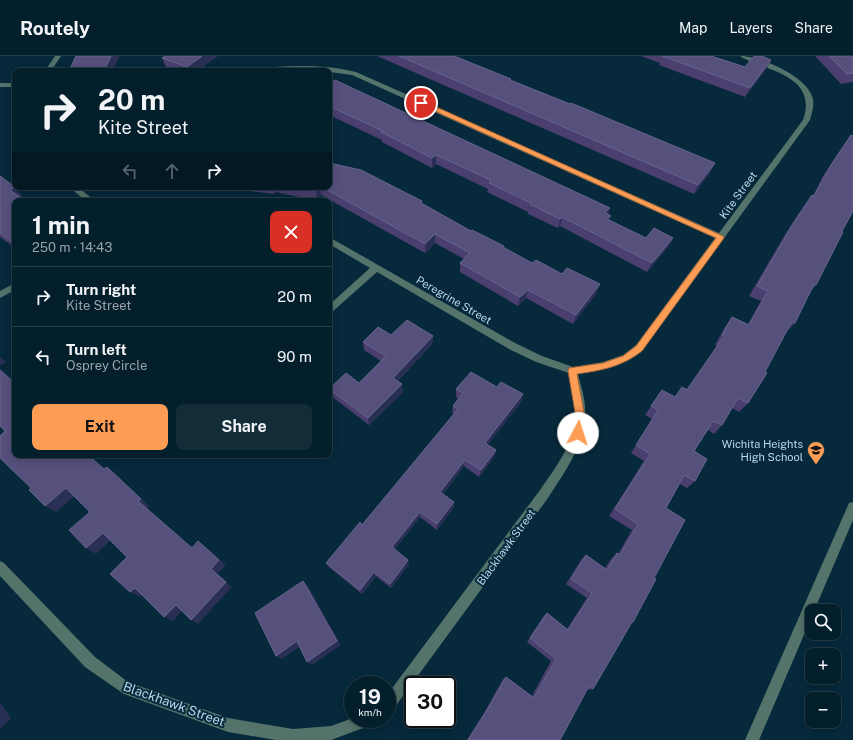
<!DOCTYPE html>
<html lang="en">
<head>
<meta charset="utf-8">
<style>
  :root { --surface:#041f2c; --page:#122c38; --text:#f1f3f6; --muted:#97a2a9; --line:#253d48; --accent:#fd9c55 }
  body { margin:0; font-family:"Public Sans",sans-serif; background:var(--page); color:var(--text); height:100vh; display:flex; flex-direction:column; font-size:15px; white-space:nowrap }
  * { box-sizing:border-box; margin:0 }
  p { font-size:13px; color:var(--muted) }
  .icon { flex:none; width:22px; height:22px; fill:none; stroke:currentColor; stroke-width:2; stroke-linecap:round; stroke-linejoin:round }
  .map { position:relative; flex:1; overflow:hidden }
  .panel { position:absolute; left:12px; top:142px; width:320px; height:260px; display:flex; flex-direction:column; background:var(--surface); border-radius:8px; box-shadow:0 2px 10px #0003,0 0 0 1px var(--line) }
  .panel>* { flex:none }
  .hud { position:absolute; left:12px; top:12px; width:320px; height:122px; border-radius:8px; box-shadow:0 2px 10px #0003,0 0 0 1px var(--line); background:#041f2c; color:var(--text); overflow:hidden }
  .tools { position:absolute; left:805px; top:548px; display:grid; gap:8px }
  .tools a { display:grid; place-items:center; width:36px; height:36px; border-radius:8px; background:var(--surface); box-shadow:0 2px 10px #0003,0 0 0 1px var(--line); font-size:20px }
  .speed { position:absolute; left:344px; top:620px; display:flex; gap:8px; font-size:20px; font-weight:700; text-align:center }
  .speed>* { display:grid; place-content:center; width:52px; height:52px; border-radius:50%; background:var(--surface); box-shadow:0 2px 10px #0003,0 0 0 1px var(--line); line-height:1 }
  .speed small { font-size:10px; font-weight:400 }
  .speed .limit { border:2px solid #111; border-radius:6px; background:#fff; color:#111 }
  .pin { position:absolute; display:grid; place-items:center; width:34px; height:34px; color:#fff; margin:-17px; border:2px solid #fff; border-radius:50%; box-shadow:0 1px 4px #0007 }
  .me { position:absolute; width:44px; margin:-22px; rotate:5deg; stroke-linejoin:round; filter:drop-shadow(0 0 3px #0008) }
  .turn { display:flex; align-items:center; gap:14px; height:84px; padding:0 20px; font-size:18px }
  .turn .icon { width:52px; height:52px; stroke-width:2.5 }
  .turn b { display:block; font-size:28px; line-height:34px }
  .lanes { display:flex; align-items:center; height:38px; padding:0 20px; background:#0003; justify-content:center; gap:20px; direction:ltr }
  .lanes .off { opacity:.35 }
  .round { display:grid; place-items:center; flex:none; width:42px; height:42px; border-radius:8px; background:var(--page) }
  .overview { display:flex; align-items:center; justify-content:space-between; height:68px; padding:0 20px }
  h1 { font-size:24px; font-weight:700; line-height:30px }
  .action { display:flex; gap:8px; margin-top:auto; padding:8px 20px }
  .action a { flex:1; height:46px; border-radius:8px; background:var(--accent); color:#111; font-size:16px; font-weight:700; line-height:46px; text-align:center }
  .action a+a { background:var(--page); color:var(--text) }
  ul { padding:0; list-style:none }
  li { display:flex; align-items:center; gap:12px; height:60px; padding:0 20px; border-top:1px solid var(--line) }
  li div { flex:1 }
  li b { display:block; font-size:15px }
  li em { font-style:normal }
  header { display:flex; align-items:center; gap:24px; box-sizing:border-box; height:56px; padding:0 20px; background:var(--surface); border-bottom:1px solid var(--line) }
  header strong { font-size:19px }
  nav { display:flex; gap:22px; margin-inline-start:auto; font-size:14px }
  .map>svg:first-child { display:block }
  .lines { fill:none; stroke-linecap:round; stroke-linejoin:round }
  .minor { fill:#54736a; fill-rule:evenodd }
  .wall { fill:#4a3f6f }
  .shaded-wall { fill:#2a3055 }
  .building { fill:#56507d; stroke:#66658e }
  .route { fill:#fd9c55; stroke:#a46537 }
  .labels { text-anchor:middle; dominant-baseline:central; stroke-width:4; stroke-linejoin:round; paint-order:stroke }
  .street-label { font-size:11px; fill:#b9d8eb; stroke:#06293b }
  .poi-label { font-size:11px; fill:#b9d8eb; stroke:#06293b; text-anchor:end }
  .near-street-label { font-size:13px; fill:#b9d8eb; stroke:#06293b }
</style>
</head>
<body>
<header>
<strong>Routely</strong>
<nav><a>Map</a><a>Layers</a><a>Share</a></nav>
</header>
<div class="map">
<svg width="853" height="684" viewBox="0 0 853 684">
  <rect width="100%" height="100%" fill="#06293b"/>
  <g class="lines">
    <path class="minor" d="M 55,0 L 61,0 L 51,15 L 45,15 Z
      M 740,0 C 760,0 808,20 813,43 C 814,51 812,56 810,64 L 642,295 C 622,311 604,314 578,318 C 581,331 586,344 585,358 C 585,389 564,417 548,442 L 392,655 L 387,657 L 387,639 L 540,434 C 556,411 575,387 575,357 C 575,344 571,331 569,317 L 536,306 L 509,293 L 377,216 L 332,256 L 329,258 L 329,249 L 370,212 L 329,188 L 329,181 L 515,287 L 542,300 L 573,311 L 603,306 L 623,299 L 636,289 L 715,182 L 352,19 L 314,14 L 245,15 L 248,13 C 284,10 320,7 356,16 L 719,177 L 803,64 C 815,30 787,19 760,9 C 753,6 745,4 740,0 Z
      M 0,27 L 15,27 L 15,31 L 0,31 Z
      M 12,77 L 15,77 L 15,83 L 11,81 Z
      M 69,131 L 78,131 L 95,145 L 86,145 Z
      M 15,227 L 15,234 L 0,242 L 0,235 Z
      M 853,446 L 853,464 L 814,555 L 812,555 L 812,560 L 759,684 L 745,684 L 849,447 Z
      M 0,505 L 4,507 L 95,601 L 128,626 L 228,662 L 293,673 L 331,670 L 353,662 L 376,663 L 374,668 L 331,684 L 276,684 L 228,676 L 124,638 L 85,611 L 0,520 Z"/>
  </g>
  <path class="wall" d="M 165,0 L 218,0 L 202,11 L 206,15 L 177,15 L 166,11 L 162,2 Z
    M 377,0 L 454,0 L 511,23 L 511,24 L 715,107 L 710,117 L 694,138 Z
    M 641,0 L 711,0 L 745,11 L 771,4 L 766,13 L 745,41 L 659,9 L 660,7 Z
    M 815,0 L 853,0 L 853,26 L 841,28 Z
    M 329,28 L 610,152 L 608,158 L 609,164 L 646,182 L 673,182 L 668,191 L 647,216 L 560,170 L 558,172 L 528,158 L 528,156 L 487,136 L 488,133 L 436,108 L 432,112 L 382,86 L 382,84 L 329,59 Z
    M 851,79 L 853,80 L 853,79 L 853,155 L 842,175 L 816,229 L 810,236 L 795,267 L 786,276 L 748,347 L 739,356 L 732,352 L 722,369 L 714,378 L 708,374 L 694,395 L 695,425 L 687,432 L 680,428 L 666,452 L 654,522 L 633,566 L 631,568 L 593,633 L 587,634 L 560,684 L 467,684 L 484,657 L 503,623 L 506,621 L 532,640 L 551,605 L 527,586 L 543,561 L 547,557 L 567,573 L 587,542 L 566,528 L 581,504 L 586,499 L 605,512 L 611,503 L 617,497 L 618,498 L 632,474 L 609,460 L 644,405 L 631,397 L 652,363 L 645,359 L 662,334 L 675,341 L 682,331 L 687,333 L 717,290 L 715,289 L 725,271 L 732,261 L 748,268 L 761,245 L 749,240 L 786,177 L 804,150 L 812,139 L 813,140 L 823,120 Z
    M 0,120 L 15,131 L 22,140 L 15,145 L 15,192 L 0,181 Z
    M 216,131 L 329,131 L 422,145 L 422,147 L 471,175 L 532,207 L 597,237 L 573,268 L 526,242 L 518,250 L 460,216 L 460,207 L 464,203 L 435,187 L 425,197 L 321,139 L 318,145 L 276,136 L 274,138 Z
    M 391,279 L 433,280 L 432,288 L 398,325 L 403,336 L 369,369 L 331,340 L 329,333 L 359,327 L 381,305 L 364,294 L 363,286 Z
    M 497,331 L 523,338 L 521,346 L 487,389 L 496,394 L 494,401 L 479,421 L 464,410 L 443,438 L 454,446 L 454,451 L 437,474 L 420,461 L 395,493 L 409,508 L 391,532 L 376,520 L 362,538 L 329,511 L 326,507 L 362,469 L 454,358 L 452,357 L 453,350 L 459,343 L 456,341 L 456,333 Z"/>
  <path class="shaded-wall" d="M 111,0 L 121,0 L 119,1 L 113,15 L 104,15 Z
    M 202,0 L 218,0 L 197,15 L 189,15 L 187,11 Z
    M 771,4 L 766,13 L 745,41 L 750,32 Z
    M 436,99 L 436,108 L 432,112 L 432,102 Z
    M 715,107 L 710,117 L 694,138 L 698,129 Z
    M 15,131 L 22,140 L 17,143 L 10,134 Z
    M 273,131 L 274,131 L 276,136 L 274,138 Z
    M 319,131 L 320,131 L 321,139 L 318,145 L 316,135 Z
    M 610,152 L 606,161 L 605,156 Z
    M 562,161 L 560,170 L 558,172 L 560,163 Z
    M 435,178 L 435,187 L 425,197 L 425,188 Z
    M 673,182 L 668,191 L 647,216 L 652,207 Z
    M 15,184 L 15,190 L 12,186 Z
    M 600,228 L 597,237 L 573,268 L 576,259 Z
    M 528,234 L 526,242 L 518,250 L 520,241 Z
    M 433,280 L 432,288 L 394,329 L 393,322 Z
    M 0,301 L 6,306 L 0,310 Z
    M 402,328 L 403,336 L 369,369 L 368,362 Z
    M 523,338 L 521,346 L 484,394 L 485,387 Z
    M 496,394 L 494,401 L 479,421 L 481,414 Z
    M 465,404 L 464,410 L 440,442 L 440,436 Z
    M 107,411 L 115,418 L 149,450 L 147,452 L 198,497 L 138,445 Z
    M 66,432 L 76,439 L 56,456 L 45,450 Z
    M 454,446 L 454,451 L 437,474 L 437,468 Z
    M 420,456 L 420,461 L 393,496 L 392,491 Z
    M 103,477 L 112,483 L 96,498 L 86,492 Z
    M 198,485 L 226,509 L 217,518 L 232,531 L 198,568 L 191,564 L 211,513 Z
    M 408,504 L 409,508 L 391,532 L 390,528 Z
    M 374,516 L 376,520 L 362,538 L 360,534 Z
    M 303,525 L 308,530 L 341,589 L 312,609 L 307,606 Z
    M 135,532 L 144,537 L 140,541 L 130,536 Z
    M 176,549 L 183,553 L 173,565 L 164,561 Z
    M 297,585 L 302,589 L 282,603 L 276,600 Z
    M 0,647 L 11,662 L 0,673 Z"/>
  <path class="building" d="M 76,0 L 111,0 L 104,15 L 69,15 Z
    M 165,0 L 202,0 L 187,11 L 162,2 Z
    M 399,0 L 454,0 L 511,23 L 510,24 L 570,48 L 571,47 L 715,107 L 698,129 Z
    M 662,0 L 711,0 L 745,11 L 754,0 L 762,0 L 771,4 L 750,32 Z
    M 829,0 L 853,0 L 853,17 L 847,18 Z
    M 203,11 L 206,15 L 191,15 Z
    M 335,24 L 610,152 L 605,156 L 611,160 L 607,163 L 646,182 L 654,172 L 673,182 L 652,207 L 562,161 L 560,163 L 530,148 L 531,147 L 489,127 L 491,124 L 436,99 L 432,102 L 381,76 L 383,75 L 329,50 L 329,28 Z
    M 851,79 L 853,80 L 853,155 L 842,175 L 843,176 L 816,229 L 814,228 L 795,267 L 792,265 L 765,316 L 767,317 L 748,347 L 738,342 L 722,369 L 713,365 L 694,395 L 707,403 L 695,425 L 684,419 L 666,452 L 685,464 L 654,522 L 656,523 L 633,566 L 632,566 L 593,633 L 589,630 L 560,684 L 468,684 L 486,656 L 506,621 L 534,642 L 556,603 L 530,582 L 547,557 L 568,574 L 592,537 L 571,523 L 586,499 L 607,514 L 617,497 L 620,499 L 638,468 L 615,453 L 650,398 L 636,389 L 658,354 L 651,350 L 662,334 L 675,341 L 682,331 L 687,334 L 724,280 L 722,279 L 732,261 L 749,269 L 768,235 L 757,230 L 794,166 L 812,139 L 814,140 L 831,109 Z
    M 329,107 L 361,114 L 422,145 L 421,147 L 471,175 L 472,174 L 504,190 L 503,191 L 532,207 L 536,204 L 562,218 L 567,212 L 600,228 L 576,259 L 528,234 L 520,241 L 460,207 L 470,197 L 435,178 L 425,188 L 322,131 L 329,131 Z
    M 0,120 L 15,131 L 10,134 L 26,145 L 15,145 L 15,184 L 12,186 L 0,177 Z
    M 295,131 L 319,131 L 316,135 Z
    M 407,264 L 433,280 L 393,322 L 402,328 L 368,362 L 329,333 L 346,317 L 359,327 L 386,300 L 363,286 L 378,271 L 391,279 Z
    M 0,314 L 15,327 L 15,399 L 88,399 L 104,413 L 107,411 L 141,443 L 138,445 L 192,492 L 198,485 L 219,504 L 211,513 L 226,526 L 191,564 L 176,549 L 164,561 L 135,532 L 130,536 L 110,518 L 127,501 L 103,477 L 86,492 L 69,474 L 90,456 L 66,432 L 45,450 L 29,434 L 31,432 L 0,402 L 0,380 L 5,375 L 0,370 Z
    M 471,316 L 497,331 L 501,326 L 523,338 L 485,387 L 496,394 L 481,414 L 465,404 L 440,436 L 454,446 L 437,468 L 420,456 L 392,491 L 408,504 L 390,528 L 374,516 L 360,534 L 326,507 L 360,466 L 362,469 L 458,353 L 453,350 L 463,337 L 456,333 Z
    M 303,525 L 337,585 L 307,606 L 297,585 L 276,600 L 255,557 Z"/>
  <path class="route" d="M 419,45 L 423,45 L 723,180 L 724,182 L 642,295 C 621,311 603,314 577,318 L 585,362 L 581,380 L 578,382 L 575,380 L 573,377 L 576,362 L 568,315 L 569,312 L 603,307 L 623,300 L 636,290 L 716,182 L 419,48 Z"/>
  <defs>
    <symbol id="school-pin" viewBox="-11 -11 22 30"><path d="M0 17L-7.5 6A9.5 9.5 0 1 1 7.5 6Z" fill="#fd9c55" stroke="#06293b"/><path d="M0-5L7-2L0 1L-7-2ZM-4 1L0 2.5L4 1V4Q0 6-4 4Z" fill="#111"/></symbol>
  </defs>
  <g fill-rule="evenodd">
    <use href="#school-pin" x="806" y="384" width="20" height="27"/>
  </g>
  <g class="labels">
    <g class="street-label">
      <text transform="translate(738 139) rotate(-54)">Kite Street</text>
      <text transform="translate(454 244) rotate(30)">Peregrine Street</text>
      <text transform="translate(506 491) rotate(-54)">Blackhawk Street</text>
    </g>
    <g class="poi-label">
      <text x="803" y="388">Wichita Heights<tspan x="803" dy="13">High School</tspan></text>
    </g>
    <g class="near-street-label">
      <text transform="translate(174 648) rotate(20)">Blackhawk Street</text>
    </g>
  </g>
</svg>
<div class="tools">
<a><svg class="icon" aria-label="search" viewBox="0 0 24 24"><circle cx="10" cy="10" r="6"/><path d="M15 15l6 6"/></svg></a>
<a>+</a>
<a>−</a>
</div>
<div class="speed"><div>19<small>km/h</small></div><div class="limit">30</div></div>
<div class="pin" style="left:421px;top:47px;background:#d93025"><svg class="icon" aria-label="arrive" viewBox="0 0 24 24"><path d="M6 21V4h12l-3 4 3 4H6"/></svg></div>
<svg class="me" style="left:578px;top:377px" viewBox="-20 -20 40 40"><circle r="19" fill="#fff"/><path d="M0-13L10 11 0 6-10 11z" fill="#fd9c55"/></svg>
<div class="hud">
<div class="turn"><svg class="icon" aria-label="right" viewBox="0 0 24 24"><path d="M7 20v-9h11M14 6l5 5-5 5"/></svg><div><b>20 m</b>Kite Street</div></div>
<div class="lanes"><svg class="icon off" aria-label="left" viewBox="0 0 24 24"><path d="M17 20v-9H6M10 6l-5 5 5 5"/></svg><svg class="icon off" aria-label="ahead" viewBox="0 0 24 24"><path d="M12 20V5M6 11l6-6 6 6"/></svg><svg class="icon" aria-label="right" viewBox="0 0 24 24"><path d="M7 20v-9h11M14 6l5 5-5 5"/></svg></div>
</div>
<section class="panel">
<div class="overview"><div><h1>1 min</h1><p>250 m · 14:43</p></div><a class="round" style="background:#d93025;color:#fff"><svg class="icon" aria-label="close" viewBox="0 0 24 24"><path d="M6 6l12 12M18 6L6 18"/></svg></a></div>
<ul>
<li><svg class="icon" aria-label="right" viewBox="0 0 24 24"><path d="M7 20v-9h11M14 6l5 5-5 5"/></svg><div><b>Turn right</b><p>Kite Street</p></div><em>20 m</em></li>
<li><svg class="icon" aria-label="left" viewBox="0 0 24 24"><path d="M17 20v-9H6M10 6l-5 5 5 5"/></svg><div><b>Turn left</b><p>Osprey Circle</p></div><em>90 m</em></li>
</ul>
<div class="action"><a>Exit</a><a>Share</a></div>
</section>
</div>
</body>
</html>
